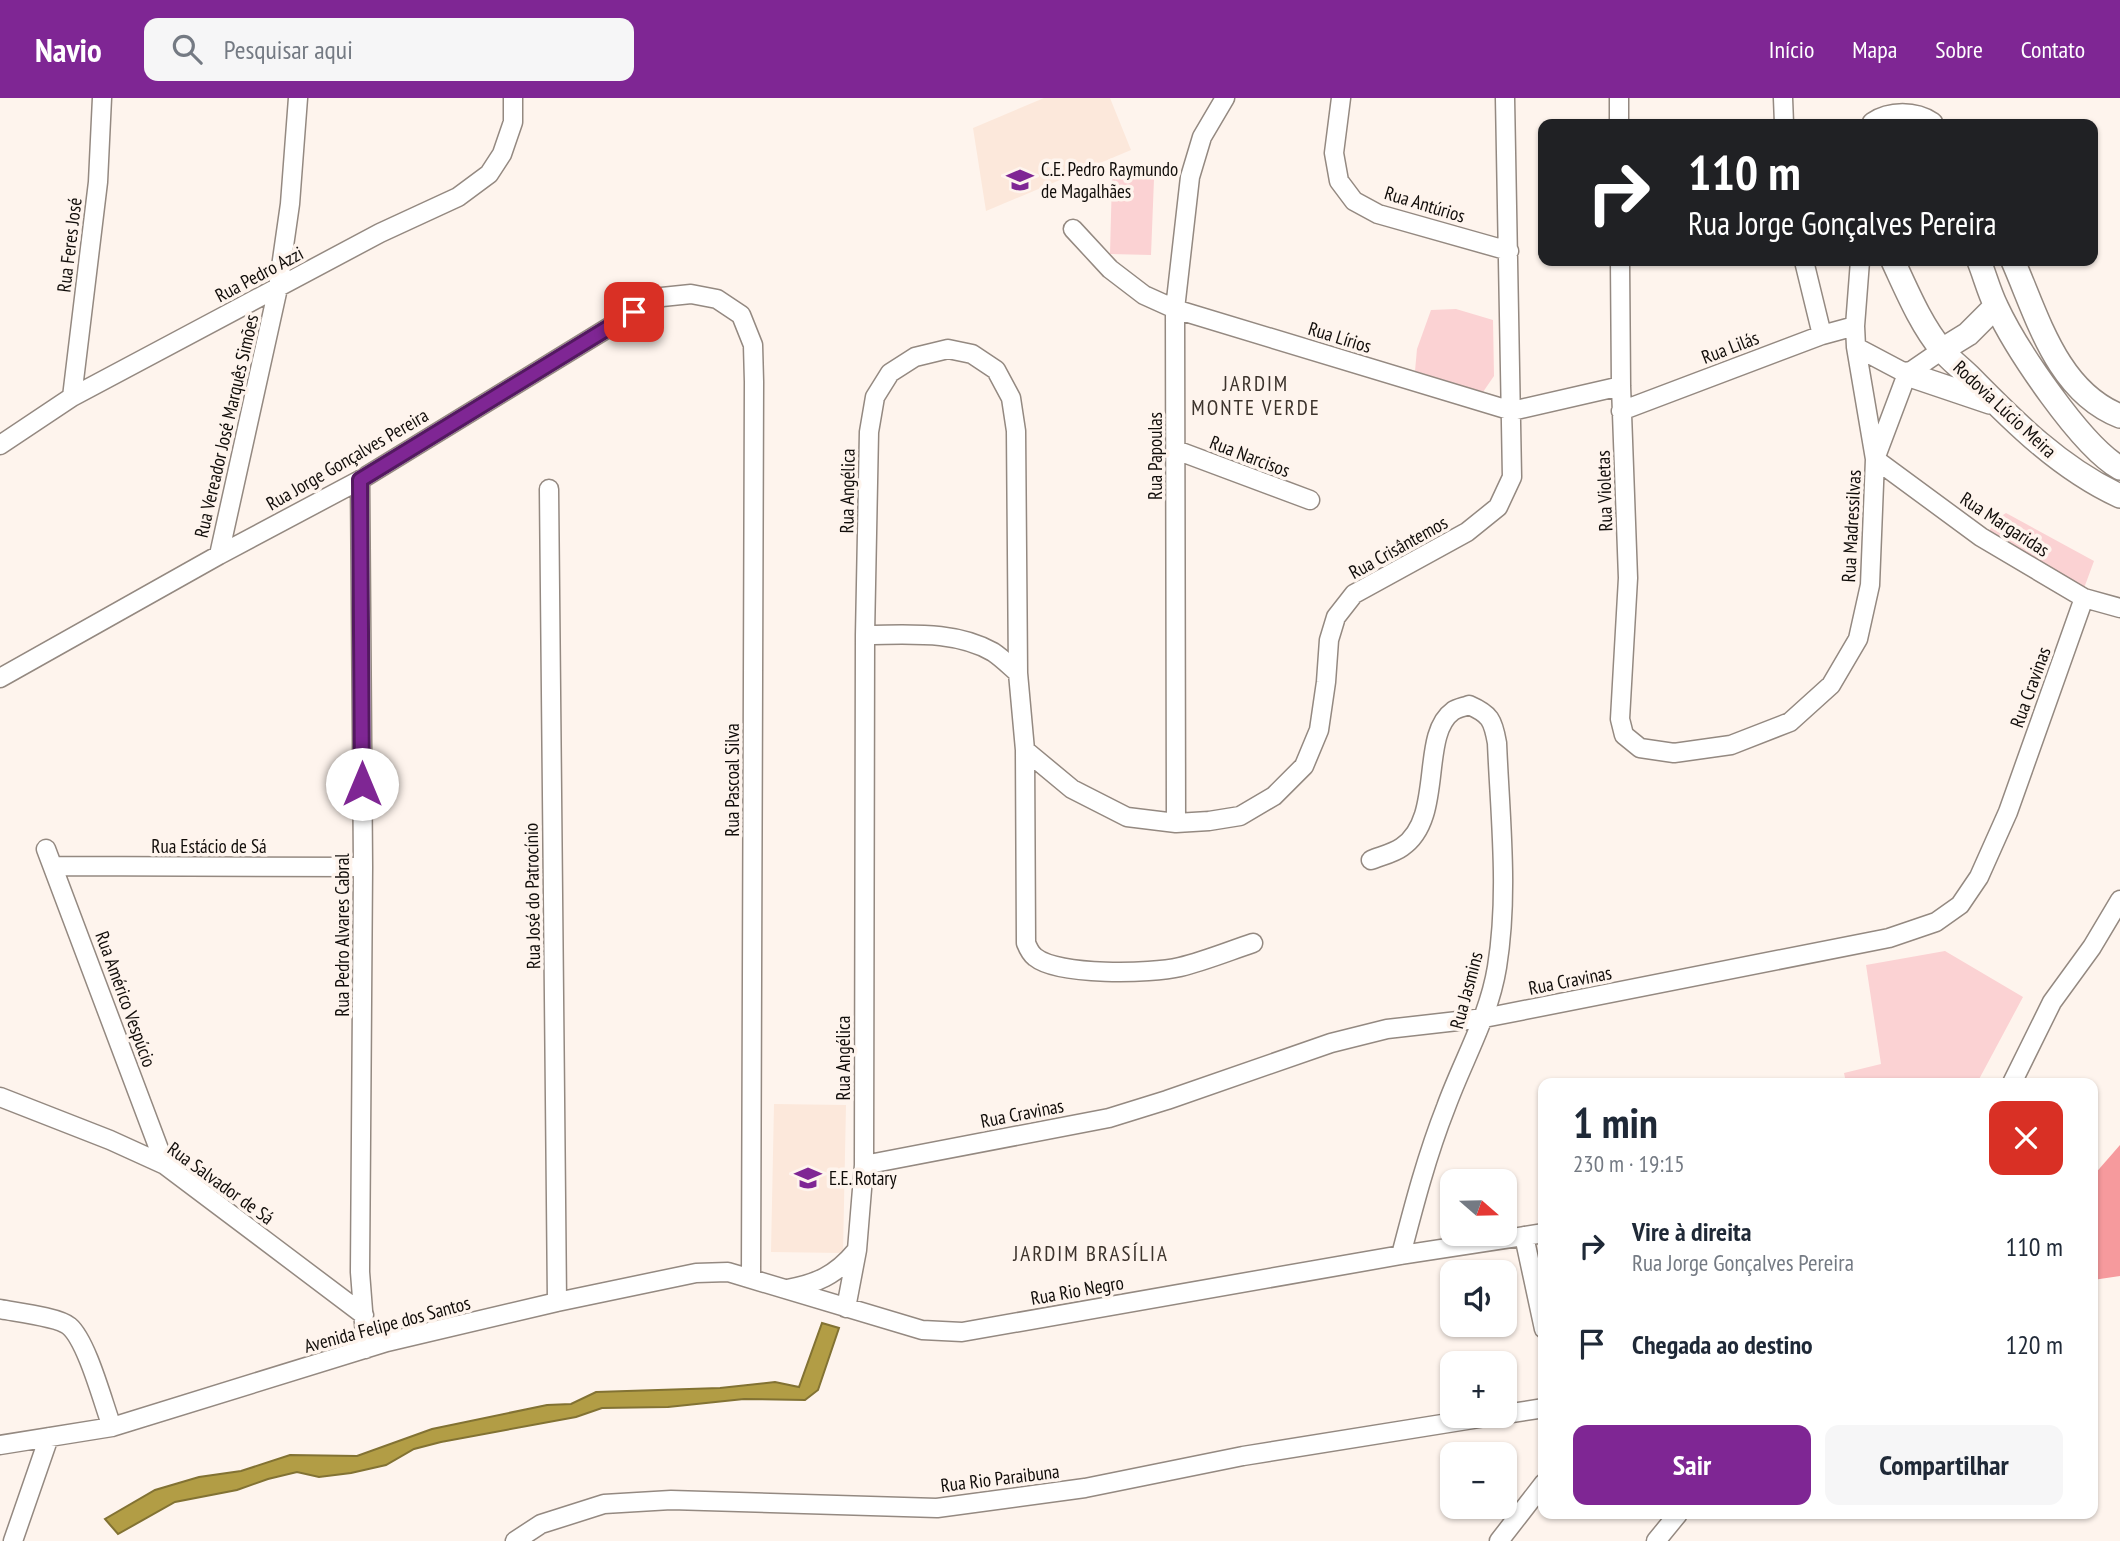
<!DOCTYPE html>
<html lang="pt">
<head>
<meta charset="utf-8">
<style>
  :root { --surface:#fff; --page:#f6f6f7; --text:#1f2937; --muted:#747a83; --accent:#7f2694 }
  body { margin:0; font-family:"PT Sans Narrow",sans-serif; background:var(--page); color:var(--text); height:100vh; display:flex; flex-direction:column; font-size:26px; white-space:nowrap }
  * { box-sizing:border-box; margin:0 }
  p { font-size:23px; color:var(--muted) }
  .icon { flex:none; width:38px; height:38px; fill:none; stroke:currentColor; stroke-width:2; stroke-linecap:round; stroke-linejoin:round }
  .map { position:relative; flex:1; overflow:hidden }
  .details { position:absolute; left:1538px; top:980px; width:560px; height:441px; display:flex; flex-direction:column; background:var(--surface); border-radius:14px; box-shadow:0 2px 5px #0004 }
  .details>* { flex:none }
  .top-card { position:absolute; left:1538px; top:21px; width:560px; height:147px; border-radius:14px; box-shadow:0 2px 5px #0004; background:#202124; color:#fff; overflow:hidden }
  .needle { width:46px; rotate:110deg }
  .fabs { position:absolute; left:1440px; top:1071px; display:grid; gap:14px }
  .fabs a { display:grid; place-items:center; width:77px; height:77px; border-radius:14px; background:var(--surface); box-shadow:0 2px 5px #0004; font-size:35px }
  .pin { position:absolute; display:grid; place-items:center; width:60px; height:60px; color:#fff; margin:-30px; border-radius:14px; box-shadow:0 4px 10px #0006 }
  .me { position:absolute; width:77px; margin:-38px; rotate:0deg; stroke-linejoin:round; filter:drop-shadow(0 0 5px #0008) }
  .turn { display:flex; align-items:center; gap:24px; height:147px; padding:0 35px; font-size:32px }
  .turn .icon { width:91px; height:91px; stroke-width:2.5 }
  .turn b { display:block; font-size:49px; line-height:60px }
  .round { display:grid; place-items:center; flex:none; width:74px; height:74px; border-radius:14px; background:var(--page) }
  .headline { display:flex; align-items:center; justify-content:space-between; height:119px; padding:0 35px }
  h1 { font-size:42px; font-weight:800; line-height:52px }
  .action { display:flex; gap:14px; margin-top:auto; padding:14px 35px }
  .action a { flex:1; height:80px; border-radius:14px; background:var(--accent); color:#fff; font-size:28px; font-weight:800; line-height:80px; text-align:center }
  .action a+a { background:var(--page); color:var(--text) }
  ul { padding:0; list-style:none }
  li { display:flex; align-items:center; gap:21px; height:98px; padding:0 35px }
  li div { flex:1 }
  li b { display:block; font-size:26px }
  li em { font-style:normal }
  header { display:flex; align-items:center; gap:42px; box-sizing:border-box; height:98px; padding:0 35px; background:var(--accent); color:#fff }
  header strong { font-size:33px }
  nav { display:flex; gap:38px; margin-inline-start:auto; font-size:24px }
  .search { width:490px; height:63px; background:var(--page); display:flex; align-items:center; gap:18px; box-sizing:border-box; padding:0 24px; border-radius:14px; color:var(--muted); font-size:26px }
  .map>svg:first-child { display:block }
  .built { fill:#fce8db }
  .green { fill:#fbd2d3 }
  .forest { fill:#f69a9d }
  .water { fill:#b29d45; stroke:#827233; stroke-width:2 }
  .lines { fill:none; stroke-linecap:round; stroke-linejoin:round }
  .minor-casing { stroke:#948981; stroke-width:21 }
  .major-casing { stroke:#948981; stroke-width:26 }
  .minor { stroke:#fff; stroke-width:18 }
  .major { stroke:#fff; stroke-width:23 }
  .route-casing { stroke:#531960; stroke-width:18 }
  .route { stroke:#7f2694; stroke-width:12 }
  .labels { text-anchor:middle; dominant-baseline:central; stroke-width:7; stroke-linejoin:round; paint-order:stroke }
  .poi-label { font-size:19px; fill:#110d0a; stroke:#fef4ed; text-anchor:start }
  .street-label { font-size:19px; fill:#110d0a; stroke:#fef4ed }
  .neighbourhood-label { font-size:21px; letter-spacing:2px; fill:#3c332c; stroke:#fef4ed }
</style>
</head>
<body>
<header>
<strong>Navio</strong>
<div class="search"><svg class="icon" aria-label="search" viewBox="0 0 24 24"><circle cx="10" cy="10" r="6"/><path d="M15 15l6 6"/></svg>Pesquisar aqui</div>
<nav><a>Início</a><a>Mapa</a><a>Sobre</a><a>Contato</a></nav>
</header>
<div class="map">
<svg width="2120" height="1443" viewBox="0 0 2120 1443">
  <rect width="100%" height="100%" fill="#fef4ed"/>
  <path class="built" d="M 1044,0 L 1110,0 L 1131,52 L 986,113 L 973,30 Z
    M 774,1006 L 846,1007 L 843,1155 L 771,1154 Z"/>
  <path class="green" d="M 1112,80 L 1154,81 L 1151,157 L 1110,156 Z
    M 1456,211 L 1493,222 L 1494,278 L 1483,294 L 1415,273 L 1417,251 L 1431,212 Z
    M 2006,415 L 2094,463 L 2083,493 L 1987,436 L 1997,421 Z
    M 1945,853 L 2023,899 L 1977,985 L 1846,985 L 1844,975 L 1881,966 L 1866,867 Z"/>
  <path class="forest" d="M 2120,1047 L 2120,1178 L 2093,1182 L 2093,1078 Z"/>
  <path class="water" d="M 822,1225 L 839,1230 L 818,1292 L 805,1302 L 744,1301 L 668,1309 L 602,1310 L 576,1319 L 441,1344 L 414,1351 L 386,1367 L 351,1375 L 319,1379 L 297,1374 L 268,1381 L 237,1392 L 175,1404 L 118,1436 L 105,1421 L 155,1392 L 199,1379 L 241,1373 L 290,1357 L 357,1358 L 432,1331 L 547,1307 L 571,1306 L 596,1294 L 720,1290 L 775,1284 L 799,1289 Z"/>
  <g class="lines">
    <defs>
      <path id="minor" d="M 1341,0 L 1334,55 L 1339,83 L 1354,103 L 1378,116 L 1509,153
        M 1619,0 L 1619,26
        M 1783,0 L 1784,26
        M 1073,131 L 1110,171 L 1144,197 L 1175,211 L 1512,313 L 1621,288
        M 1620,163 L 1621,288 L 1628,480 L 1620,621 L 1624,637 L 1640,650 L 1674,655 L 1731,647 L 1790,624 L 1831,587 L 1858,541 L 1870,487 L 1875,361 L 1856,249 L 1855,228 L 1860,163
        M 1804,163 L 1822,237
        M 1856,249 L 1907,276
        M 72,299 L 98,84 L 102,0
        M 1621,313 L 1822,237 L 1855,228
        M 0,347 L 72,299 L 380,135 L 458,99 L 489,76 L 502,56 L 513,24 L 513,0
        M 1176,352 L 1310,402
        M 1875,361 L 1981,439 L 2084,500 L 2120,510
        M 1875,361 L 1907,276 L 1942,252
        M 360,382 L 363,769 L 360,1174 L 366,1251
        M 549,391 L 557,1204
        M 219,457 L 278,190 L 290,106 L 298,0
        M 865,537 C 908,537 954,532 993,554 C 1002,560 1010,568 1018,575
        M 0,580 L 219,457 L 360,382 L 634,214 L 662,199 L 691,196 L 717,201 L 741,217 L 753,247 L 754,284 L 751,1179
        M 1025,652 L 1072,691 L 1127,719 L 1176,725 L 1209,723 L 1240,718 L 1274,698 L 1304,668 L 1319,632 L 1326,584 L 1329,542 L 1336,519 L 1354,496 L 1467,434 L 1498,409 L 1512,379 L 1505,0
        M 1176,725 L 1175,211 L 1190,79 L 1202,39 L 1225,0
        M 46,751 L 165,1067
        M 1371,762 C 1381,758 1394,755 1402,749 C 1445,720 1419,637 1453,613 C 1457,610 1464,609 1469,607 C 1490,616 1493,622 1497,645 C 1500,718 1509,795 1497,869 C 1489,919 1463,962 1446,1009 C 1427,1057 1414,1107 1401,1157
        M 55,768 L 363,769
        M 2012,985 L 2052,904 L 2092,849 L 2120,802
        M 0,999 L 110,1042 L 165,1067 L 364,1217
        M 864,1067 L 1109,1020 L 1167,1002 L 1331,945 L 1387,931 L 1484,920 L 1889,840 L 1936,824 L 1960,807 L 1979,779 L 2008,714 L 2084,500
        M 1524,1138 L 1544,1231
        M 787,1191 C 816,1186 836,1177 855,1154
        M 846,1210 L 857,1152 L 864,1067 L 865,537 L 869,334 L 875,299 L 890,275 L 915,259 L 948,251 L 972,256 L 996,272 L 1011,300 L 1016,333 L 1018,575 L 1025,652 L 1026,845 C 1028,850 1031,856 1035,859 C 1058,878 1151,876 1180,869 C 1205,863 1229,853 1253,845
        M 0,1211 C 15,1214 59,1219 69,1228 C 87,1243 103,1305 112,1329
        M 1505,1316 L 1544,1310
        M 0,1347 L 112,1329 L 387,1244 L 557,1204 L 696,1175 L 728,1174 L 922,1232 L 962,1234 L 1401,1157 L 1544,1135
        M 13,1443 L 49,1339
        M 515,1443 L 541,1426 L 604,1406 L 671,1402 L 937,1410 L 1085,1390 L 1243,1358 L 1492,1318
        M 1499,1443 L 1544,1385
        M 1656,1443 L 1678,1416"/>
      <path id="major" d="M 1874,26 C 1890,15 1915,15 1931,26
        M 1893,163 C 1907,193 1921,227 1942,252 C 1950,262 1961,270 1969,278 C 2014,324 2061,371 2120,398
        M 1979,163 C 1985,178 1989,194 1996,208 C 2016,251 2081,348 2120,370
        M 2013,163 C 2038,220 2057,293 2120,318
        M 1942,252 L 1968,236 L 1996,208
        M 1907,276 L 1990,304"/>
    </defs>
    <use href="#minor" class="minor-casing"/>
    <use href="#major" class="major-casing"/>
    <use href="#minor" class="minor"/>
    <use href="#major" class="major"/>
  </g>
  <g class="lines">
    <defs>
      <path id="route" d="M 362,686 L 360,382 L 634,214"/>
    </defs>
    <use href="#route" class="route-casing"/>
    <use href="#route" class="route"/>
  </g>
  <defs>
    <symbol id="school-bare" viewBox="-9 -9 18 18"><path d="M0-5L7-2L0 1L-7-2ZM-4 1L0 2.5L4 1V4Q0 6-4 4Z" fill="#7f2694" stroke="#fef4ed" stroke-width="2.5" paint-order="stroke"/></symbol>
  </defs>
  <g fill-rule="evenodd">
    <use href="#school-bare" x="1001" y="63" width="38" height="38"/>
    <use href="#school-bare" x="789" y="1061" width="38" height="38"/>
  </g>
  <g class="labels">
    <g class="poi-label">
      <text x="1041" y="71">C.E. Pedro Raymundo<tspan x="1041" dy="22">de Magalhães</tspan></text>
      <text x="829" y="1080">E.E. Rotary</text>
    </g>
    <g class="street-label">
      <text transform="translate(1425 106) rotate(17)">Rua Antúrios</text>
      <text transform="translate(69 147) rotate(-83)">Rua Feres José</text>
      <text transform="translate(259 176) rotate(-28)">Rua Pedro Azzi</text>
      <text transform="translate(1340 239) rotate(17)">Rua Lírios</text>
      <text transform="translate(1730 249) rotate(-21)">Rua Lilás</text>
      <text transform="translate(2005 311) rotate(43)">Rodovia Lúcio Meira</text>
      <text transform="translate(226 328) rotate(-77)">Rua Vereador José Marquês Simões</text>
      <text transform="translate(1155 358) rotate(-90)">Rua Papoulas</text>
      <text transform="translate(1250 358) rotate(21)">Rua Narcisos</text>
      <text transform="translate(347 361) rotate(-30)">Rua Jorge Gonçalves Pereira</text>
      <text transform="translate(847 393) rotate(-89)">Rua Angélica</text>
      <text transform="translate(1604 393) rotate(-92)">Rua Violetas</text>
      <text transform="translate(2005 426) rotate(33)">Rua Margaridas</text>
      <text transform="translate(1851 428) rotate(-87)">Rua Madressilvas</text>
      <text transform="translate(1398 449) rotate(-29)">Rua Crisântemos</text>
      <text transform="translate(2030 589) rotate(-70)">Rua Cravinas</text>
      <text transform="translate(732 682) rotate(-90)">Rua Pascoal Silva</text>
      <text x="209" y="748">Rua Estácio de Sá</text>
      <text transform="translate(532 798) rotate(-91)">Rua José do Patrocínio</text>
      <text transform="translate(342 837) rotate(-90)">Rua Pedro Alvares Cabral</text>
      <text transform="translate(1570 882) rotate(-11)">Rua Cravinas</text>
      <text transform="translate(1466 892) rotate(-75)">Rua Jasmins</text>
      <text transform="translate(126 901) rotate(70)">Rua Américo Vespúcio</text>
      <text transform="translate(843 960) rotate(-90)">Rua Angélica</text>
      <text transform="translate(1022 1015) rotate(-11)">Rua Cravinas</text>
      <text transform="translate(221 1085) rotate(36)">Rua Salvador de Sá</text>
      <text transform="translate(1077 1192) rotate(-10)">Rua Rio Negro</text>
      <text transform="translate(387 1226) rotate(-15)">Avenida Felipe dos Santos</text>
      <text transform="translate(1000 1380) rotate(-7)">Rua Rio Paraibuna</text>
    </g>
    <g class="neighbourhood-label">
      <text x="1256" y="285">JARDIM<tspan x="1256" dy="24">MONTE VERDE</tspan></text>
      <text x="1091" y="1155">JARDIM BRASÍLIA</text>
    </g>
  </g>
</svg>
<div class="fabs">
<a><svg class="needle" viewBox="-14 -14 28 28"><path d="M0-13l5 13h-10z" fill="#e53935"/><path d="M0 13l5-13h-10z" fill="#747a83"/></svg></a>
<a><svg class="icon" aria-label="sound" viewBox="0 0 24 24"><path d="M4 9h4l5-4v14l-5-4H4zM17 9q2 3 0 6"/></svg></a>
<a>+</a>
<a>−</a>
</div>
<div class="pin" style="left:634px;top:214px;background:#d93025"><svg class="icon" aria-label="arrive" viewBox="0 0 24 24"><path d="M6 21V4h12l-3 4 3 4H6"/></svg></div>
<svg class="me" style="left:362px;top:686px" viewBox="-20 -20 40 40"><circle r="19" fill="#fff"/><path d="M0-13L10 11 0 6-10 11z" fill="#7f2694"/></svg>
<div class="top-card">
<div class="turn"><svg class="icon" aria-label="right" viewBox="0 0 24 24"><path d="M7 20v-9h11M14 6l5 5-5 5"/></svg><div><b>110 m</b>Rua Jorge Gonçalves Pereira</div></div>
</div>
<section class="details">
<div class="headline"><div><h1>1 min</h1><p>230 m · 19:15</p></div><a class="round" style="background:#d93025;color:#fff"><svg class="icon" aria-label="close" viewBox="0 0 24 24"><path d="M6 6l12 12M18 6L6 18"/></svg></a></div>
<ul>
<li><svg class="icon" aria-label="right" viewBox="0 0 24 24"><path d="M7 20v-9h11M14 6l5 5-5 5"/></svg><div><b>Vire à direita</b><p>Rua Jorge Gonçalves Pereira</p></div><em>110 m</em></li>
<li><svg class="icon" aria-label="arrive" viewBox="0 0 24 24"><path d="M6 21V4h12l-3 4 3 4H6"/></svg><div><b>Chegada ao destino</b></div><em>120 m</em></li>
</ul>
<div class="action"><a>Sair</a><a>Compartilhar</a></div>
</section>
</div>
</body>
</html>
